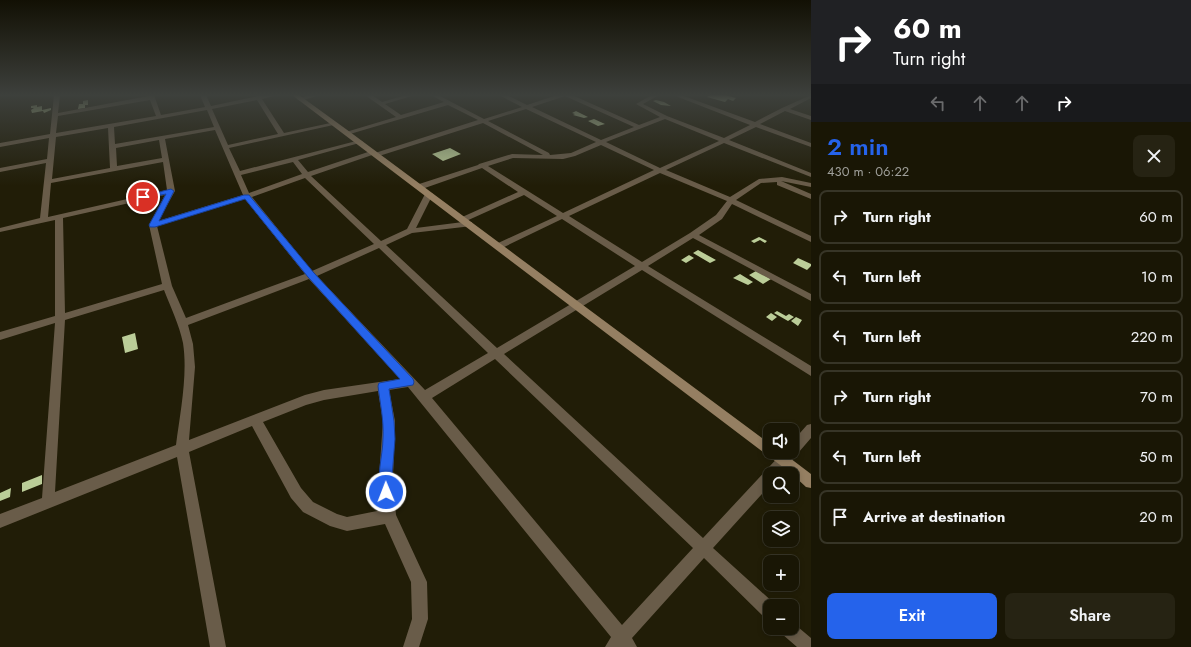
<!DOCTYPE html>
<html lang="en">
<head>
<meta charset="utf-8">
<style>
  :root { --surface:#191605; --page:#262313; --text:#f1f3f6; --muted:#9f9f9a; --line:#373527; --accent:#2563eb }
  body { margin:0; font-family:Jost,sans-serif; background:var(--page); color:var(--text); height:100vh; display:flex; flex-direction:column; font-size:15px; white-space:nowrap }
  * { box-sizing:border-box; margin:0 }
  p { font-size:13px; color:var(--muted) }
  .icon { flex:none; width:22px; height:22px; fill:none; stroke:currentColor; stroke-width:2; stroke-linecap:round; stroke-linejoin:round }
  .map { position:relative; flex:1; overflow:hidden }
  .details { display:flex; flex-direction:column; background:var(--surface); width:380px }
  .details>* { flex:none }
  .banner { background:#202124; color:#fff; overflow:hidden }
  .fabs { position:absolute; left:763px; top:423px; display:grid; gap:8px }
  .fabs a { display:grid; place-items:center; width:36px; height:36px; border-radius:8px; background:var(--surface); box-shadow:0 2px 6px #0003,0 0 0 1px var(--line); font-size:20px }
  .pin { position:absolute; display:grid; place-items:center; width:34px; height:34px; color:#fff; margin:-17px; border:2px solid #fff; border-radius:50%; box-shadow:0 1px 4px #0007 }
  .me { position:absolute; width:44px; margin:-22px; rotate:359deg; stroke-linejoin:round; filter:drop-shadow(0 0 3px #0008) }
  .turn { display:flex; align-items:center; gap:14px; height:84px; padding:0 16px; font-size:18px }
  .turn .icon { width:52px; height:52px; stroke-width:2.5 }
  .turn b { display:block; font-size:28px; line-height:34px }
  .lanes { display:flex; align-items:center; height:38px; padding:0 16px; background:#0003; justify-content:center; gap:20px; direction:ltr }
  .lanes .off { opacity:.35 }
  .round { display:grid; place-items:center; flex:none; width:42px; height:42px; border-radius:8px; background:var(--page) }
  .summary { display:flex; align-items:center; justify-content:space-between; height:68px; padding:0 16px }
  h1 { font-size:24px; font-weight:600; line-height:30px; color:var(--accent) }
  .primary-button { display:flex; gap:8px; margin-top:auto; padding:8px 16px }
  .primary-button a { flex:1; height:46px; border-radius:8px; background:var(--accent); color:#fff; font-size:16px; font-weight:600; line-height:46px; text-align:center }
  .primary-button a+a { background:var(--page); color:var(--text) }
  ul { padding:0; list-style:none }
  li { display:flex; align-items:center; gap:12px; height:54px; margin:0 8px 6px; padding:0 8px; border:2px solid var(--line); border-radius:8px }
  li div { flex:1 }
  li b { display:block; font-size:15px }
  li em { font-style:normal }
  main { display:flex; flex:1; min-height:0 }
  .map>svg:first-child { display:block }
  .building { fill:#bbcd98 }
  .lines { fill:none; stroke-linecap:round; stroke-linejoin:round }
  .street { fill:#695c49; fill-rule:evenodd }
  .secondary { fill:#957f62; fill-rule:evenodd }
  .route { fill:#2563eb; stroke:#184099 }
</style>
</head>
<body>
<main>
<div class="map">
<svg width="811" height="647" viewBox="0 0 811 647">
  <rect width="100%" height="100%" fill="#211d07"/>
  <path class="building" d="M 710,95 L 725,95 L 736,98 L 733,101 L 728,99 L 725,102 L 707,97 Z
    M 88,100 L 88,105 L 85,105 L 85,108 L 78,109 L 79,104 L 83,104 L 83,101 Z
    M 656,100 L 664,102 L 671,106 L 661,105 L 653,101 Z
    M 37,105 L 37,107 L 42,106 L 42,110 L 51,108 L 51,110 L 44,113 L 43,111 L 32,113 L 31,110 L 34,108 L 31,108 L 31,106 Z
    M 576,111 L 588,117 L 584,118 L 573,115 L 575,114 L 572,113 Z
    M 594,119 L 605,124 L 598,126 L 588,121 Z
    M 450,148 L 461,154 L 443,161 L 432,154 Z
    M 759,237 L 767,241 L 765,243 L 760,240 L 754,243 L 751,241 Z
    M 698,250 L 716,260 L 710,263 L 693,253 Z
    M 689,255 L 694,258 L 686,263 L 681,260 Z
    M 798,258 L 811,264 L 811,266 L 807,270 L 793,263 Z
    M 756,271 L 771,279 L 763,284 L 749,275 Z
    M 740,274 L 753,282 L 748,285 L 733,278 Z
    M 777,311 L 786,316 L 789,314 L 794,317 L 788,321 L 774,313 Z
    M 771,313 L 777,317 L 772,321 L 766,317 Z
    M 796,317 L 802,320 L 798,326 L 791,321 Z
    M 135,333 L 138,349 L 125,353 L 122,337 Z
    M 42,475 L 42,484 L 22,492 L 22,483 Z
    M 11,488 L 10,497 L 0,501 L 0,493 Z"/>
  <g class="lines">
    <path class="street" d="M 54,95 L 60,95 L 58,113 L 154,95 L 161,115 L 205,107 L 200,95 L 206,95 L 211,106 L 258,96 L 278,95 L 262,99 L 284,133 L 335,122 L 338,124 L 229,148 L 240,171 L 360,140 L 363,142 L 298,160 L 308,172 L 371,151 L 375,151 L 375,153 L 478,120 L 448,105 L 350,134 L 346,134 L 346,132 L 396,117 L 365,95 L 372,95 L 382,102 L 406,95 L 415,95 L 385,104 L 401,115 L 444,102 L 431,95 L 438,95 L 484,119 L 522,107 L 499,95 L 507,95 L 527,105 L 557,95 L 572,95 L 639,125 L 660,117 L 636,104 L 652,95 L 659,95 L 643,104 L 667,116 L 724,138 L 750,125 L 673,95 L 681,95 L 755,122 L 782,108 L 811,95 L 811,98 L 790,109 L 811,116 L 811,120 L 785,111 L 760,124 L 811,143 L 811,147 L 756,127 L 729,140 L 811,173 L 811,177 L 724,143 L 666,170 L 730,197 L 759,179 L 782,177 L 811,183 L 811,187 L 781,181 L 811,194 L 811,199 L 777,185 L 777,182 L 761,183 L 736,200 L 811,236 L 811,242 L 732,204 L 722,219 L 699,235 L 811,294 L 811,301 L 693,238 L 648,266 L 811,366 L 811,376 L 642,270 L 504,354 L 703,538 L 783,452 L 792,452 L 792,442 L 807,425 L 811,424 L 811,438 L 780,474 L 770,474 L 770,485 L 713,548 L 776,605 L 770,606 L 770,619 L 764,617 L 704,558 L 632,638 L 637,647 L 605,647 L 611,637 L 408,387 L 389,390 L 395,421 L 393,477 L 396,515 L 427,582 L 428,619 L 419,647 L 403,647 L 412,619 L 411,582 L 385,524 L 347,531 L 330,526 L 303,512 L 291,498 L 252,426 L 189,452 L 226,647 L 210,647 L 177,457 L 0,528 L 0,514 L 42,498 L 55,323 L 0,340 L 0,332 L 55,316 L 55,220 L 0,232 L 0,228 L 40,218 L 46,163 L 0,172 L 0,168 L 47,159 L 49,138 L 0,147 L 0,143 L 50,134 ZM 565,96 L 634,127 L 601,140 L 532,107 ZM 150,100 L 156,116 L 56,133 L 58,116 ZM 257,100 L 278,134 L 228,145 L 212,109 ZM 526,109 L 596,142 L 571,153 L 550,155 L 549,153 L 488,121 ZM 207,110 L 214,127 L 115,144 L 114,127 ZM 665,119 L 719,141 L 660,168 L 606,142 ZM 483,123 L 543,155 L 512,154 L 479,164 L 478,165 L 416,185 L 416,189 L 422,189 L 482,168 L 518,192 L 460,218 L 459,220 L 463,222 L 416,228 L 433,194 L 429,192 L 425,194 L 407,229 L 381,241 L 311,176 L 375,154 L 375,156 L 379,156 ZM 108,128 L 110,168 L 52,179 L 56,137 ZM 215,130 L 243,195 L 158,221 L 175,191 L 165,139 ZM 159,140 L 162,158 L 117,166 L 116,148 ZM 601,145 L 654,170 L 563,213 L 488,166 L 513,158 L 563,159 L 575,156 ZM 163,162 L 167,190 L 48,217 L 51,183 ZM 293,162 L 302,174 L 249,193 L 241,175 ZM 660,173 L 727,201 L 716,215 L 690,233 L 642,262 L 569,216 ZM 305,178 L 374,244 L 312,271 L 252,197 ZM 165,195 L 149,225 L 162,284 L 65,313 L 63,218 ZM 524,195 L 557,216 L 496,244 L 495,246 L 496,248 L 502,248 L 562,219 L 635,266 L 497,348 L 386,245 L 412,233 L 472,226 L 472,222 L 464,222 ZM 245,199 L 305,274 L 186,318 L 172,286 L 157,226 ZM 379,248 L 488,353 L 425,390 L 317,276 ZM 309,279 L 400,379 L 324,390 L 305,395 L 189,440 L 195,367 L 193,344 L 188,325 ZM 164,290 C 171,308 179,324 183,343 C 188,375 180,413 176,445 L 55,492 L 65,320 ZM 495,359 L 693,548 L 622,625 L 432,398 ZM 378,391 L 383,421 L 379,477 L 382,510 L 347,517 L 337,514 L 313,502 L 301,488 L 263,422 L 306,405 L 324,400 Z
      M 310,95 L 320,95 L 300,101 L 297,99 Z
      M 792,622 L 811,638 L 811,647 L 797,647 L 782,634 L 780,628 L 792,628 Z"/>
    <path class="secondary" d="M 292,95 L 299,95 L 350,132 L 770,444 L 770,452 L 782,452 L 811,474 L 811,488 L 806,487 L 792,474 Z"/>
  </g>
  <linearGradient id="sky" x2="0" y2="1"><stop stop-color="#121004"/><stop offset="0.51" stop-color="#3d403c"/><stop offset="1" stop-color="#3d403c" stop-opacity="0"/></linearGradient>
  <rect width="811" height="186" fill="url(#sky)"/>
  <path class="route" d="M 171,189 L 174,191 L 159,221 L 244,195 L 249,195 L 314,273 L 413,379 L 414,382 L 413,385 L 389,389 L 394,421 L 395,439 L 392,477 L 392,492 L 391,496 L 386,498 L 382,496 C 375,479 383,456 383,438 C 384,420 380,403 378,386 L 379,383 L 400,379 L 308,277 L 245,199 L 155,227 L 150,227 L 149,225 L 166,194 L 143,199 L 139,197 Z"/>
</svg>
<div class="fabs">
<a><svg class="icon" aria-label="sound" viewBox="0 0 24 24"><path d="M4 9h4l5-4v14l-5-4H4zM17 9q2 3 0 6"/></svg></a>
<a><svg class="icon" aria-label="search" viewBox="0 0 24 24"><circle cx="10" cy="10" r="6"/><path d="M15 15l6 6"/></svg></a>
<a><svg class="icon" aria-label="layers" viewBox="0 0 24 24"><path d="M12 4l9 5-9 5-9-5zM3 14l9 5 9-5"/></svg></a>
<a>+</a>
<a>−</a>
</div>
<div class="pin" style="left:143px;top:197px;background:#d93025"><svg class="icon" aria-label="arrive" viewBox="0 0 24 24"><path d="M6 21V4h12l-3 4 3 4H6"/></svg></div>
<svg class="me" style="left:386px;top:492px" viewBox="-20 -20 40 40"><circle r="17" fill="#2563eb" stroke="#fff" stroke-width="3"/><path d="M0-11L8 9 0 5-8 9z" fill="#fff"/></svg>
</div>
<section class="details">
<div class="banner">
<div class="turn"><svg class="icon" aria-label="right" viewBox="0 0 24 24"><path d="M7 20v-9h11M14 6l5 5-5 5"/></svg><div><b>60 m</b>Turn right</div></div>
<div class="lanes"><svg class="icon off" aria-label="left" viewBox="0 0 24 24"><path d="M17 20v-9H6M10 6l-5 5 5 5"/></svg><svg class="icon off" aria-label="ahead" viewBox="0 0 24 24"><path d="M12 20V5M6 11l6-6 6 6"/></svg><svg class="icon off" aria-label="ahead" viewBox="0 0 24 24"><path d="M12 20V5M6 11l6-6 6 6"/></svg><svg class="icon" aria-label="right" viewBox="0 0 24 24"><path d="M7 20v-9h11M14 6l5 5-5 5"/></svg></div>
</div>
<div class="summary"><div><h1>2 min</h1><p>430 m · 06:22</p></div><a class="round"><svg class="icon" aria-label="close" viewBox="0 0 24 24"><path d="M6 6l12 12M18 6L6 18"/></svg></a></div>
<ul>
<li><svg class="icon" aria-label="right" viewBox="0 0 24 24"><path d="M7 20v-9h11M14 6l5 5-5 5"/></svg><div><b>Turn right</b></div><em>60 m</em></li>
<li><svg class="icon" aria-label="left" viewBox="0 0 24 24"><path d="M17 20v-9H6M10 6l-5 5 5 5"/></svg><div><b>Turn left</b></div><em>10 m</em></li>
<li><svg class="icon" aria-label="left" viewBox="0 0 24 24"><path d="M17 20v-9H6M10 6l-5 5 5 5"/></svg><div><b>Turn left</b></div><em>220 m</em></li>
<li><svg class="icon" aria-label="right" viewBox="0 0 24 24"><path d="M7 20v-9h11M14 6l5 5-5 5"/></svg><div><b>Turn right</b></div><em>70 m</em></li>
<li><svg class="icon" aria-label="left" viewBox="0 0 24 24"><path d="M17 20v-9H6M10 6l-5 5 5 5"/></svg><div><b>Turn left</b></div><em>50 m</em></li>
<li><svg class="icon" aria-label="arrive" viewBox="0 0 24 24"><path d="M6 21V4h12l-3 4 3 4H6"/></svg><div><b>Arrive at destination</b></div><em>20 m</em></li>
</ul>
<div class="primary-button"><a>Exit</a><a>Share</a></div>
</section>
</main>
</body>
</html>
